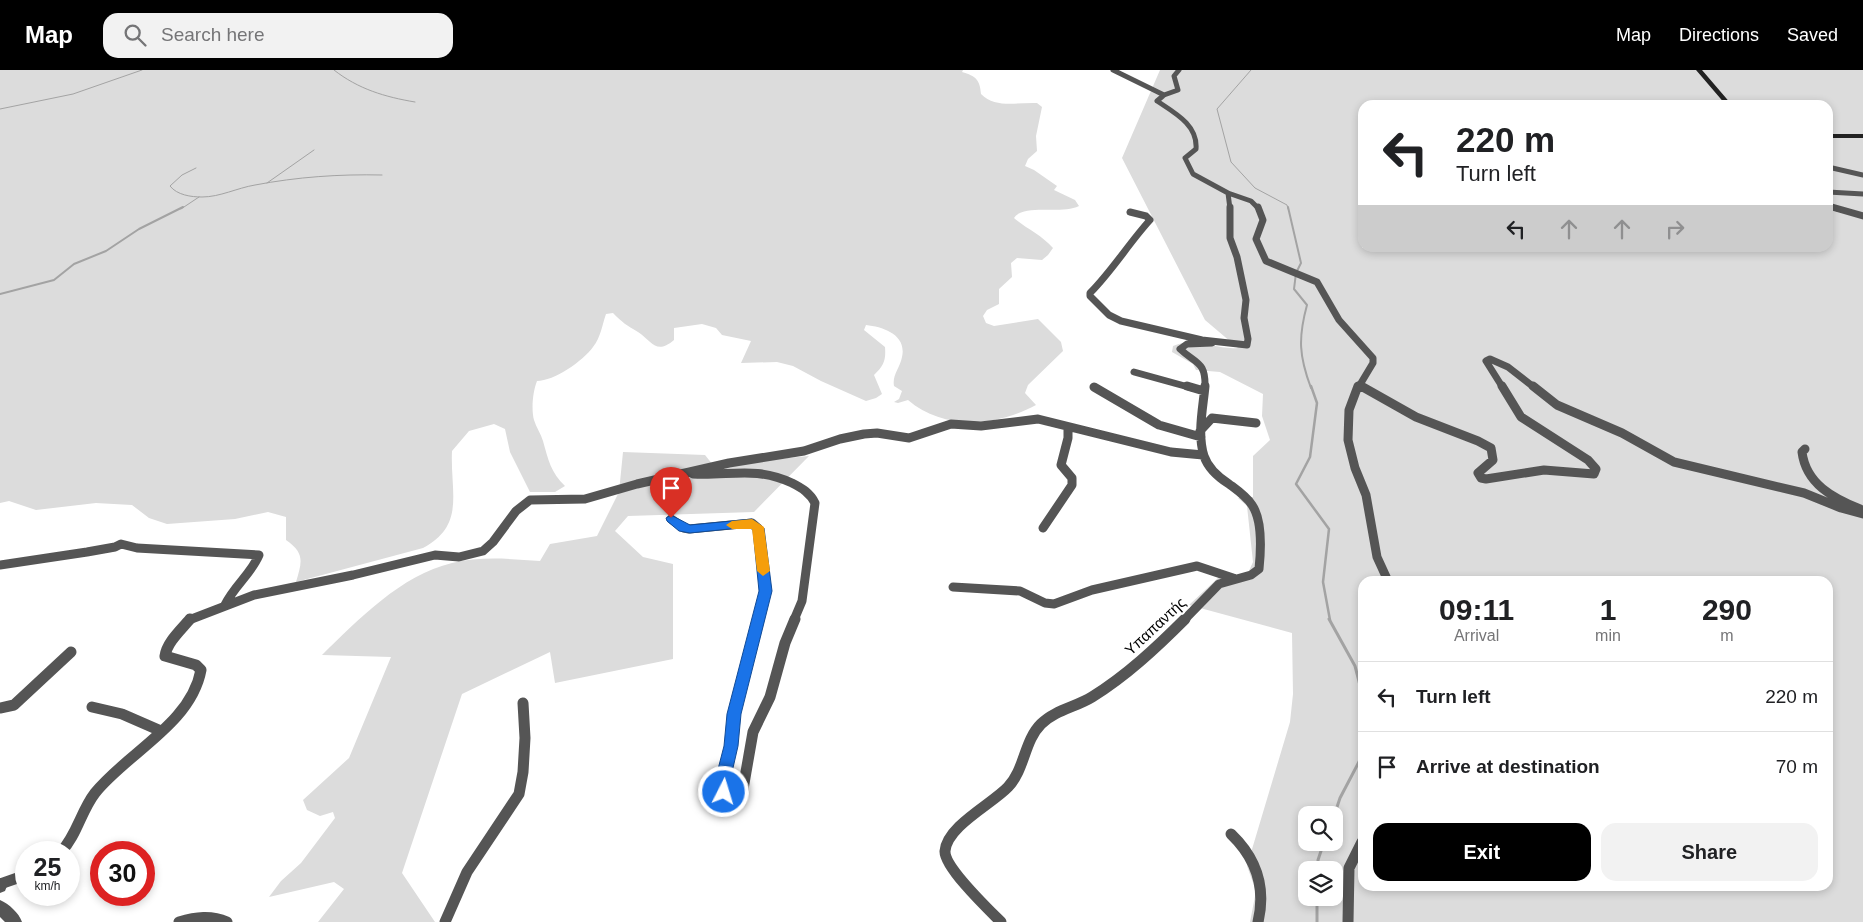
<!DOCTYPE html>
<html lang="en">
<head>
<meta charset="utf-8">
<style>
  :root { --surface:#fff; --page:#f2f2f2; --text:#202124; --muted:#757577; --line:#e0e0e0; --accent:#000 }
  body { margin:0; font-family:Arial,sans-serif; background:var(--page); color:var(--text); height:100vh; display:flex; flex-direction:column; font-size:19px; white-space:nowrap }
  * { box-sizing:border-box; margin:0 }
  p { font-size:16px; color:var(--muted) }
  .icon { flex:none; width:28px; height:28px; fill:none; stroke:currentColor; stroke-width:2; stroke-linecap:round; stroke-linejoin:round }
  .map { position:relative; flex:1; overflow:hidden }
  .drawer { position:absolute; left:1358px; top:506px; width:475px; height:315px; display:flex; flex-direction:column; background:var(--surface); border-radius:15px; box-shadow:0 2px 8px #0003 }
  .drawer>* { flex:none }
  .guide { position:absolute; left:1358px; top:30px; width:475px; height:152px; border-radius:15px; box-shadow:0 2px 8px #0003; background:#fff; color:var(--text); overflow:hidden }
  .buttons { position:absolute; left:1298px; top:736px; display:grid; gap:10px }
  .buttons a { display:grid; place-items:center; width:45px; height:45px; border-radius:10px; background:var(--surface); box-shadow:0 2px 8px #0003; font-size:25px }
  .speed { position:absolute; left:15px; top:771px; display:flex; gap:10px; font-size:25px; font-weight:700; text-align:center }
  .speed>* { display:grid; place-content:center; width:65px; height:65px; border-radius:50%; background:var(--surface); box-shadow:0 2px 8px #0003; line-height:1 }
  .speed small { font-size:12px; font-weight:400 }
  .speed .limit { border:8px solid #d22; background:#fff; color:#111 }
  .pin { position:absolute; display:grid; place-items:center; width:42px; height:42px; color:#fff; margin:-51px -21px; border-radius:50% 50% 50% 0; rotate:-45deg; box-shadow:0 0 5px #0007 }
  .pin .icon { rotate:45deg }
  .me { position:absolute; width:55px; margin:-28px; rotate:5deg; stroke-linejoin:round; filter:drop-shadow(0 0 4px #0008) }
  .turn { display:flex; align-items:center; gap:18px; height:105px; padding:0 15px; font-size:22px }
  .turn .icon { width:65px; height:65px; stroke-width:2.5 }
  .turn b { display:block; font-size:35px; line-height:42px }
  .lanes { display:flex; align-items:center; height:48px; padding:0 15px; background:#0003; justify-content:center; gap:25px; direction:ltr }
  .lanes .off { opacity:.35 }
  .eta { display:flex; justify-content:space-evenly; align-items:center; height:85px; text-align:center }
  .eta b { font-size:30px; font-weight:700; line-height:35px }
  .action { display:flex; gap:10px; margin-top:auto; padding:10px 15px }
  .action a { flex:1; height:58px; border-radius:15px; background:var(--accent); color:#fff; font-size:20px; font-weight:700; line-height:58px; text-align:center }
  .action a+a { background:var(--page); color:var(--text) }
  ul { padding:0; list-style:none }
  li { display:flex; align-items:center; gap:15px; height:70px; padding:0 15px; border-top:1px solid var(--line) }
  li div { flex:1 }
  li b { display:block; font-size:19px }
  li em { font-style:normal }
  header { display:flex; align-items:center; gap:30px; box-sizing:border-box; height:70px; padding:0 25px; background:var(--accent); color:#fff }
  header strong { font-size:24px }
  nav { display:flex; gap:28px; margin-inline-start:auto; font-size:18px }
  .search { width:350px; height:45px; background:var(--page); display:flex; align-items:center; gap:12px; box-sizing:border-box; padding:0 18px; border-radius:15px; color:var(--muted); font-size:19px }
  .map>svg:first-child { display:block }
  .green { fill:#dcdcdc; fill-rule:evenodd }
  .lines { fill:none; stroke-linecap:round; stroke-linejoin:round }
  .stream-far3 { stroke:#a3a3a3; stroke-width:1 }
  .stream-far2 { stroke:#a3a3a3; stroke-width:2 }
  .stream-far1 { stroke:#a3a3a3; stroke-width:2.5 }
  .stream { stroke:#a3a3a3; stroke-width:3 }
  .minor-far3 { stroke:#555; stroke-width:5 }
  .minor-far2 { stroke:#555; stroke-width:7 }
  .minor-far1 { stroke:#555; stroke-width:9 }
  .minor { stroke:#555; stroke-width:11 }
  .tertiary { fill:#555; fill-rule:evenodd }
  .secondary { fill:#222; fill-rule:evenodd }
  .route { fill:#1a73e8; stroke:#114b97 }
  .slow { fill:#f59e0b }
  .labels { text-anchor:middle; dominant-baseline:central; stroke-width:4; stroke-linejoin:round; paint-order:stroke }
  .street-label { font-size:15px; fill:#000; stroke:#fff }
</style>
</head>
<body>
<header>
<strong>Map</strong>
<div class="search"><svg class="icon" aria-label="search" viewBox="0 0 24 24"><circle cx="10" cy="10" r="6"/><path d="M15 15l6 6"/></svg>Search here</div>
<nav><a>Map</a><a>Directions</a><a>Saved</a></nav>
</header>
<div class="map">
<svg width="1863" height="852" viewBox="0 0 1863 852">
  <rect width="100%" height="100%" fill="#fff"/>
  <path class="green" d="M 0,0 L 963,0 L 962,2 C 976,6 980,10 981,24 C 996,39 1018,32 1037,33 L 1042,37 L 1036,66 L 1037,81 L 1028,89 L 1025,96 L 1034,100 L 1057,116 L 1054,120 L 1075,130 L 1079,136 C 1060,145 1024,133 1014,148 C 1027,159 1042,165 1053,178 L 1048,185 L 1042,190 L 1017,188 L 1011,193 L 1012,207 L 999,219 L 999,234 L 987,240 L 983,246 L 986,253 L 994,256 L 1038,249 L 1061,272 L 1063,281 L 1028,315 L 1025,323 L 1036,335 C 997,356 944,361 908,330 L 898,333 L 894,332 L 899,329 L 902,321 L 894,316 C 892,305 900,298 902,287 C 907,265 884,257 866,255 L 864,260 L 885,277 C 886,290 884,296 874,305 L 882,324 L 876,328 L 866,331 L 821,311 L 793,296 L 777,292 L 741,293 L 751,271 L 722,265 L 716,258 L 702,254 L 674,258 L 674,270 C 656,285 653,272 638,262 C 626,255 623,253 613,243 L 606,244 C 602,255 601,267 593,277 C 583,291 554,311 537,311 C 533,321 531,339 534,350 C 536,357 541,364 543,371 C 548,389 551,403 565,416 L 555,422 L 530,422 L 510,382 L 505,359 L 494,354 L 469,361 L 452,381 C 450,422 466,455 423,478 L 296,512 C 302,492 305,483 286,470 L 286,447 L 268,442 L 235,449 L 167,454 L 149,448 L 132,435 L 96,433 L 36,440 L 9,431 L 0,433 Z
    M 1160,0 L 1863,0 L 1863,852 L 1250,852 L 1256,821 L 1247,796 L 1290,652 L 1293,624 L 1292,563 L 1189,535 L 1219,507 L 1248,503 L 1253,492 L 1247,436 L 1238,428 L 1253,427 L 1253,386 L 1270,370 L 1262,346 L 1263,324 L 1220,302 L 1196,300 L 1193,294 L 1172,282 L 1173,276 C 1198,266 1214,280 1238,278 L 1205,250 L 1122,88 ZM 1362,35 L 1828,35 L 1828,178 L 1362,178 ZM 1362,511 L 1828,511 L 1828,816 L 1362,816 ZM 1306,745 L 1334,745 L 1334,772 L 1306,772 ZM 1306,800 L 1334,800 L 1334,828 L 1306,828 Z
    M 623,382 L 705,385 L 713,395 L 809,386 L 754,442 L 628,446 L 615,461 L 643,487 L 673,494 L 673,589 L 555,613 L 550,582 L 462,624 L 402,803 L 435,852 L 318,852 L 344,819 L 334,812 L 269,827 L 281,811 L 301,793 L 335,748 L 333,742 L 320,746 L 307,740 L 303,730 L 349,688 L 391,587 L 322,585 C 358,550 401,505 452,493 C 481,486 511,489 540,491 L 550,474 L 597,466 L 619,422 Z"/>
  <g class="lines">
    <path class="stream-far3" d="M 334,0 C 358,19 385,27 415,32
      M 1251,0 L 1217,39 L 1231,92 L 1255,118 L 1287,135 L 1288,139
      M 0,39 L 73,24 L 142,0
      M 196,98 L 182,105 L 170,116 C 177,125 191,127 202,127 C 220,127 237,118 255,115 C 297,107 339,104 382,105
      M 267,113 L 314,80
      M 181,139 L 199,127"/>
    <path class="stream-far2" d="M 1288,137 L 1301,193 L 1296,203 L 1294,219 L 1307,235 C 1298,268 1299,286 1311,318
      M 0,224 L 54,210 L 74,194 L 106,181 L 139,159 L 183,137"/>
    <path class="stream-far1" d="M 1311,316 L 1317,333 L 1310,387 L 1296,414 L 1329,459 L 1323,512 L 1330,550"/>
    <path class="stream" d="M 1329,549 L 1355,596 L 1362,623
      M 1334,746 L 1340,728 L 1362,686
      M 1318,800 L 1318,790 L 1324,772
      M 1317,828 L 1317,852"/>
    <path class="minor-far3" d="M 1113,0 L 1164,25
      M 1179,0 L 1174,6 L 1178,20 L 1164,25 L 1157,31 C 1175,43 1198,55 1196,79 L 1185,88 L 1193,104 L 1228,123 L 1230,139
      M 1828,97 L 1863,105
      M 1828,122 L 1863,124
      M 1228,123 L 1251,131 L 1259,139
      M 1828,136 L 1837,139"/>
    <path class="minor-far2" d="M 1258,137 L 1263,150 L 1256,169 L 1266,191 L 1317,212 L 1339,250 L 1373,288 L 1373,293 L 1358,318
      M 1832,137 L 1863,146
      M 1130,142 L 1146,146 L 1150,150 C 1129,173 1112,201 1090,223 L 1090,226 L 1109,245 L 1121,251 L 1202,270 L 1247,275 L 1248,269 L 1244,248 L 1246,230 L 1237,187 L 1230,168 L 1230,137
      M 1134,302 L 1192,318
      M 1359,315 L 1364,318
      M 1205,318 C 1206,291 1196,294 1180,279 L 1187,274 L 1212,273
      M 1503,318 L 1486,291 L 1490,289 L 1508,297 L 1535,318"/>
    <path class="minor-far1" d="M 1187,316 L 1204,321
      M 1358,316 L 1349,340 L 1348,370 L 1355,398 L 1366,425 L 1377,487 L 1388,511
      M 1361,316 L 1416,347 L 1478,371 L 1491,378 L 1493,390 L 1478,403 L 1481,408 L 1486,409 L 1544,400 L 1594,404 L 1596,399 L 1588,390 L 1521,347 L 1502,316
      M 1533,316 L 1557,335 L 1622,363 L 1674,392 L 1804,423 L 1841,438 L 1863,444
      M 1094,317 L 1159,355 L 1201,367
      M 1200,361 L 1212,348 L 1256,353
      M 1805,379 L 1802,382 C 1806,414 1833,428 1860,439
      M 693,404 C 731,406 755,396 792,413 C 802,418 810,423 815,433 L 802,531 L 794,550
      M 671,449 L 684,458 L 689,459 L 752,453 L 758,458 L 766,521 L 758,550
      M 1043,458 L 1072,415 L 1072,408 L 1061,395 L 1068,368 L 1068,357
      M 0,495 L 87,482 L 115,477 L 121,474 L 137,478 L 259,485 C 251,504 234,516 225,535
      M 953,517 L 1020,521 L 1045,533 L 1054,534 L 1092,520 L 1197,496 L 1233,508
      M 189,550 L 254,525 L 353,505 L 435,485 L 459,487 L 483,481 L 493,472 L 516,441 L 530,430 L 585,429 L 637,414 L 729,393 L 804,381 L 840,369 L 864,364 L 877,363 L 909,368 L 951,354 L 981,356 L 1038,349 L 1171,382 L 1203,385
      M 1184,550 L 1219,514 L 1251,505 L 1259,499 C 1261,480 1263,451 1252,435 C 1246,426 1237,420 1229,414 C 1218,407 1208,398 1204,386 C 1197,364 1203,338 1205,316"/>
    <path class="minor" d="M 759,549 L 734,644 L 730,682 L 722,711 L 724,722 L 730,728 L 735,727 L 743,719 L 753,662 L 770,627 L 785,573 L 795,549
      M 92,637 L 122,644 L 161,661
      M 0,638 L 14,635 L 71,582
      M 1231,764 C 1256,788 1266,818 1258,852
      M 61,782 C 77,765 81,741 95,723 C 127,683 191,654 201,600 L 196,595 L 165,586 C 167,572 181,560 190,549
      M 0,814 L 26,805
      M 179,852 C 196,847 211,845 227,852
      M 445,852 L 467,802 L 519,724 L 523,702 L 525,668 L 523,633
      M 1001,852 C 989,840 944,797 945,781 C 947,756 992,734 1008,717 C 1025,699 1024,671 1041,654 C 1055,640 1076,637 1092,627 C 1126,606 1156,578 1185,549
      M 1348,852 L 1349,798 L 1362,772"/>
    <path class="tertiary" d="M 0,808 L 5,810 L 7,816 L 5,821 L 0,823 Z
      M 0,830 C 9,834 19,843 22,852 L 5,852 L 0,847 Z"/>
    <path class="secondary" d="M 1696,0 L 1702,0 L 1732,35 L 1726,35 Z
      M 1828,64 L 1863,64 L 1863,68 L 1828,68 Z"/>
  </g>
  <path class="route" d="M 671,445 L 690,455 L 752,449 L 764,458 L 772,521 L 741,644 L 738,676 L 730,711 L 731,722 L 729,727 L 724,728 L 718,727 L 715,711 L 724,676 L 727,644 L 759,521 L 753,460 L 749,457 L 690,463 L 679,461 L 667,451 L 666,448 Z"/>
  <path class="slow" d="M 752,449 L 764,457 L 770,501 L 763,506 L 757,501 L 752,459 L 732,459 L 726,455 L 732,451 Z"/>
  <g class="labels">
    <g class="street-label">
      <text transform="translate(1155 556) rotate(-43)">Υπαπαντής</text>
    </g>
  </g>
</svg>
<div class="buttons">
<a><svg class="icon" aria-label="search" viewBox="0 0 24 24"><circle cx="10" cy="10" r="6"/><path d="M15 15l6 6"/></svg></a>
<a><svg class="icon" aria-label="layers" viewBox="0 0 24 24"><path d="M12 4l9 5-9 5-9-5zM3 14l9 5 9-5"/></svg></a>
</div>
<div class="speed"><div>25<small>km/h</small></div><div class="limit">30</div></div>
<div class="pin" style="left:671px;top:448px;background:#d93025"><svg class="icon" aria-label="arrive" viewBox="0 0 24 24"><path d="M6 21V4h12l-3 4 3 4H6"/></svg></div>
<svg class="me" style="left:724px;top:722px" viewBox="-20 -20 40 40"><circle r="17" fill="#1a73e8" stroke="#fff" stroke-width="3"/><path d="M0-11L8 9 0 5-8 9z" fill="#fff"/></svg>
<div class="guide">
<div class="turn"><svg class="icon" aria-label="left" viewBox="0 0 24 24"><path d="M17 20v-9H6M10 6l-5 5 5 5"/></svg><div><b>220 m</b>Turn left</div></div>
<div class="lanes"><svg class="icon" aria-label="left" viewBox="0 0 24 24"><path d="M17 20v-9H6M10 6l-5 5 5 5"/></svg><svg class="icon off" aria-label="ahead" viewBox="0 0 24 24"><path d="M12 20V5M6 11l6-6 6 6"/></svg><svg class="icon off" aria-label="ahead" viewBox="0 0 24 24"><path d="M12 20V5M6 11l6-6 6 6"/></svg><svg class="icon off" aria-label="right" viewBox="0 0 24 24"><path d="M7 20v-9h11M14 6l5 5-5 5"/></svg></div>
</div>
<section class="drawer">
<div class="eta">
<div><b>09:11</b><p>Arrival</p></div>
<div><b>1</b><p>min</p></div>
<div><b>290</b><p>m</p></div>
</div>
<ul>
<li><svg class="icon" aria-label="left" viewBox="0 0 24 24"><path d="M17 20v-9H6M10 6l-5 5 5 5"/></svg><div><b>Turn left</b></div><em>220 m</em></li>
<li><svg class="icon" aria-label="arrive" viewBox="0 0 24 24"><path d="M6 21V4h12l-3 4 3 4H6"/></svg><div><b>Arrive at destination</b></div><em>70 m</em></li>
</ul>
<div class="action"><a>Exit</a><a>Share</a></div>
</section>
</div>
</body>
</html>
